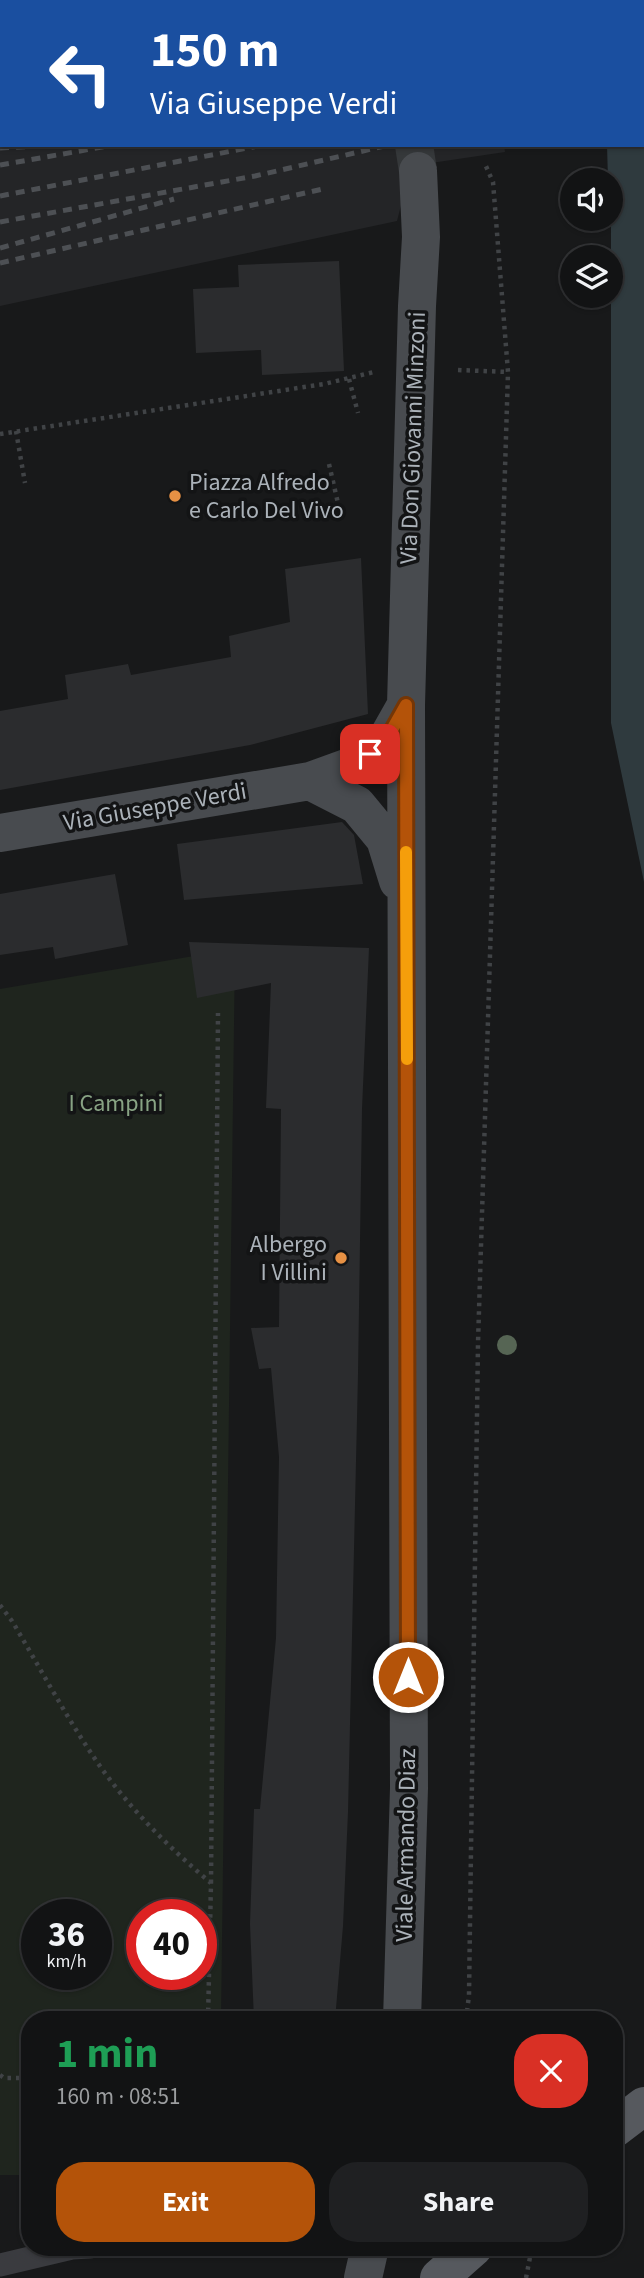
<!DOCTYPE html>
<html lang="en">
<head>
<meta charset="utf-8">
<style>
  :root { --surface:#121314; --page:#1f2022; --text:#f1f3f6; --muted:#9c9ea0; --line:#313234; --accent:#b45309 }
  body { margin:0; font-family:"Source Sans 3",sans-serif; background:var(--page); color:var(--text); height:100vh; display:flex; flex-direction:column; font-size:26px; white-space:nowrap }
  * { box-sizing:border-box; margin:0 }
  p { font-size:23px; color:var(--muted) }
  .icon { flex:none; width:38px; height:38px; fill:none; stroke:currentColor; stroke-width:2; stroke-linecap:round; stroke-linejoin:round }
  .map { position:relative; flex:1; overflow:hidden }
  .sheet { position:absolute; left:21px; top:2011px; width:602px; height:245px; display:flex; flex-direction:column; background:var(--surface); border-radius:28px; box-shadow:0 2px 5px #0004,0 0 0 2px var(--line) }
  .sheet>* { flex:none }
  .hud { position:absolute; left:0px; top:0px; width:644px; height:147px; box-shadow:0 2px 5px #0004,0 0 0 2px var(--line); background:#1a4fa0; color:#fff; overflow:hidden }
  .buttons { position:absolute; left:560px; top:168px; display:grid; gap:14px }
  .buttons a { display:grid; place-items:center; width:63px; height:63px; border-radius:50%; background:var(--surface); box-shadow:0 2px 5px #0004,0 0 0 2px var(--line); font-size:35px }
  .speed { position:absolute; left:21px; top:1899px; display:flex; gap:14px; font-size:35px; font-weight:700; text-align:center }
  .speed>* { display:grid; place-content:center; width:91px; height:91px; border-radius:50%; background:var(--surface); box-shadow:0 2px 5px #0004,0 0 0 2px var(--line); line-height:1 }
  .speed small { font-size:18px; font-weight:400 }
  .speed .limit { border:10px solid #d22; background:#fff; color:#111 }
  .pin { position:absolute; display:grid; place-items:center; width:60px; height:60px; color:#fff; margin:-30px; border-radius:14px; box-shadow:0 4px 10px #0006 }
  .me { position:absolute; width:77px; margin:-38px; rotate:0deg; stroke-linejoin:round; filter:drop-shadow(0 0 5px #0008) }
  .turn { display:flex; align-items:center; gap:24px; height:147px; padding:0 35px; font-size:32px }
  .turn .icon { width:91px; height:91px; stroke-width:2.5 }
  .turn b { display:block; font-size:49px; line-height:60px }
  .round { display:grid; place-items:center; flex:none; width:74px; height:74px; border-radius:28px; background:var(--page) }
  .overview { display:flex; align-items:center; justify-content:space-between; height:119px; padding:0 35px }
  h1 { font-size:42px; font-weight:700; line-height:52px; color:#1e9e55 }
  .cta { display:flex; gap:14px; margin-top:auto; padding:14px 35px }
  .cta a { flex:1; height:80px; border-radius:28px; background:var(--accent); color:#fff; font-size:28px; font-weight:700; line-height:80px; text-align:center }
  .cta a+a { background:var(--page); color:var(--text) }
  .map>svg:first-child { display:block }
  .built { fill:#242527 }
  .green { fill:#1f251e; fill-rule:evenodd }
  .water { fill:#2f3a3e }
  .building { fill:#2b2c2e }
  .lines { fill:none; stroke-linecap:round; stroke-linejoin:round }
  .secondary-tunnel { stroke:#35383a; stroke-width:38; stroke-dasharray:38 19; stroke-linecap:butt }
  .path { stroke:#404346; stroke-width:4.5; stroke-dasharray:3.5 5; stroke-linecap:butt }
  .lane { stroke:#3a3b3f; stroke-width:23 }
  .street { stroke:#3a3b3f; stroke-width:38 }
  .secondary { stroke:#484b4f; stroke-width:38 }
  .primary { stroke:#56595e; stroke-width:38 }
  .rail { stroke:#4d5054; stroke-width:5; stroke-dasharray:9 7; stroke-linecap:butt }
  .tree { fill:#566554 }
  .route-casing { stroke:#753606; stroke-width:18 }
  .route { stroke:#b45309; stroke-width:12 }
  .slow { stroke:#f59e0b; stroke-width:12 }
  .poi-dot { fill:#e79144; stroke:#131415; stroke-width:2.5 }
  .labels { text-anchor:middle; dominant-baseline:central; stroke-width:7; stroke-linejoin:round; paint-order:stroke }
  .street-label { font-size:24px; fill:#abb2b9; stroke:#131415 }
  .poi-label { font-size:24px; fill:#abb2b9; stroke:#131415; text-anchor:start }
  .park-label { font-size:24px; fill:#88a384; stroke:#131415 }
</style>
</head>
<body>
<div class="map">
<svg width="644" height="2278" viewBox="0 0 644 2278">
  <rect width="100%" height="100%" fill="#18191a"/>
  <path class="built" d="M 2,106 L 2,145 L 504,145 L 505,152 L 411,166 L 397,221 L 0,306 L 0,107 Z"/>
  <path class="green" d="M 235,949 L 221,2019 L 30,2020 L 30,2175 L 0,2175 L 0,989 ZM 37,1914 L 96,1914 L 96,1974 L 37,1974 ZM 142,1914 L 201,1914 L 201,1974 L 142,1974 Z"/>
  <path class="water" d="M 603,0 L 644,0 L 644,882 L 611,723 L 611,180 L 608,180 L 607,145 L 642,145 L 642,2 L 603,2 Z"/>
  <path class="building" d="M 339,261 L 344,371 L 262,375 L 261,350 L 196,353 L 193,289 L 239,287 L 238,265 Z
    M 361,558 L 368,714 L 250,745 L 0,790 L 0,711 L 68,699 L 65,675 L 128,664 L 131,675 L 231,657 L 229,636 L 290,622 L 285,569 Z
    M 342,822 L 354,835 L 363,884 L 184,900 L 177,844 Z
    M 115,874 L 128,945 L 55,959 L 53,947 L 0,955 L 0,894 Z
    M 189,942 L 369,948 L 362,1109 L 358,1374 L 348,1812 L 343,1926 L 335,2020 L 254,2020 L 250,1924 L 254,1809 L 260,1809 L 276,1638 L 279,1457 L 271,1368 L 259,1369 L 251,1328 L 279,1327 L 281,1109 L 266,1108 L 271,983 L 197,998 Z"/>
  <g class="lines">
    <path class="secondary-tunnel" d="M 414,145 L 418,171"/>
    <path class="path" d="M 468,0 L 468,2
      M 458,370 L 508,372
      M 349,379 L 358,413
      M 16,431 L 25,483
      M 0,434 L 324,384 L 374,372
      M 329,464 L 340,512
      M 0,1605 L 12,1621 C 39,1666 64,1713 93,1756 C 125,1804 167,1846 211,1883 L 208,2020
      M 211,1883 L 218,1013
      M 466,2020 L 469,1995 L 478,1343 L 508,372 L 493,182 L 485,164
      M 0,2075 L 4,2078 L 30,2078
      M 526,2278 L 532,2247"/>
    <path class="lane" d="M 0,2265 L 72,2248 L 90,2247"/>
    <path class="street" d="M 90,0 L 90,2"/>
    <path class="secondary" d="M 0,3 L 2,3
      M 310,781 L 357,805 L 385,839 L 398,881
      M 0,833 L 310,781 L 357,764 L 384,744 L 406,705
      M 402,2020 L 409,1788 L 406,705 L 417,306 L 421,237 L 418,171
      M 363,2278 L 370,2247"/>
    <path class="primary" d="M 614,2129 L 644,2106
      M 439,2278 L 474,2247"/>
    <path class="rail" d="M 642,53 L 644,52
      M 642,83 L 644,83
      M 642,96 L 644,95
      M 0,127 L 2,127
      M 0,148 L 58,145
      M 0,165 L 114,145
      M 0,196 L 263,145
      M 0,222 L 255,176 L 389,145
      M 0,248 L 174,199
      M 0,263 L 327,188"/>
  </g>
  <circle class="tree" cx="507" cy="1345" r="10"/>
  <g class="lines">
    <defs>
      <path id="route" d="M 370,754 L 384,744 L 406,705 L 408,1677"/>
    </defs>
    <use href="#route" class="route-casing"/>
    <use href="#route" class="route"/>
    <path class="slow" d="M 406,852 L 407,1059"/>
  </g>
  <g class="poi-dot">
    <circle cx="175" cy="496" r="7"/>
    <circle cx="341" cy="1258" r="7"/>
  </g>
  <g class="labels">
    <g class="street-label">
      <text transform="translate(413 438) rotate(-88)">Via Don Giovanni Minzoni</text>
      <text transform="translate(155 807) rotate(-10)">Via Giuseppe Verdi</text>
      <text transform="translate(406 1845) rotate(-89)">Viale Armando Diaz</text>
    </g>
    <g class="poi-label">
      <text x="189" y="482">Piazza Alfredo<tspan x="189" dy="28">e Carlo Del Vivo</tspan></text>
      <text x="327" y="1244" text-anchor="end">Albergo<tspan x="327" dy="28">I Villini</tspan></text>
    </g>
    <g class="park-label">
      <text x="116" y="1103">I Campini</text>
    </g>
  </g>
</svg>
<div class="buttons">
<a><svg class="icon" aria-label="sound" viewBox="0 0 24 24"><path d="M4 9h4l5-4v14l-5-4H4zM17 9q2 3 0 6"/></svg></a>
<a><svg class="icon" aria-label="layers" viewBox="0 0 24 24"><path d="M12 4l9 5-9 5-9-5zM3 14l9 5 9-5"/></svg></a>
</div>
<div class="speed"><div>36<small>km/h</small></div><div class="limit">40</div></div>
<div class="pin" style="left:370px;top:754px;background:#d93025"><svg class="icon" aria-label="arrive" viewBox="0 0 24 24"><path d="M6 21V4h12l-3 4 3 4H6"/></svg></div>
<svg class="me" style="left:408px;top:1677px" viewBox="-20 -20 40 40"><circle r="17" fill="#b45309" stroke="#fff" stroke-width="3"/><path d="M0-11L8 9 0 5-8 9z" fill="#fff"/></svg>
<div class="hud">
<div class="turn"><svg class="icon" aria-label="left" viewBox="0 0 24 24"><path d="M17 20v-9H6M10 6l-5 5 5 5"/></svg><div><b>150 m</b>Via Giuseppe Verdi</div></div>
</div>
<section class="sheet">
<div class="overview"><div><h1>1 min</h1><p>160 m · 08:51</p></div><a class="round" style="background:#d93025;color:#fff"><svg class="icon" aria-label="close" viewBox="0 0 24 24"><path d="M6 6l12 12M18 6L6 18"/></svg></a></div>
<div class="cta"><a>Exit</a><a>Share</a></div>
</section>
</div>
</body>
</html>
